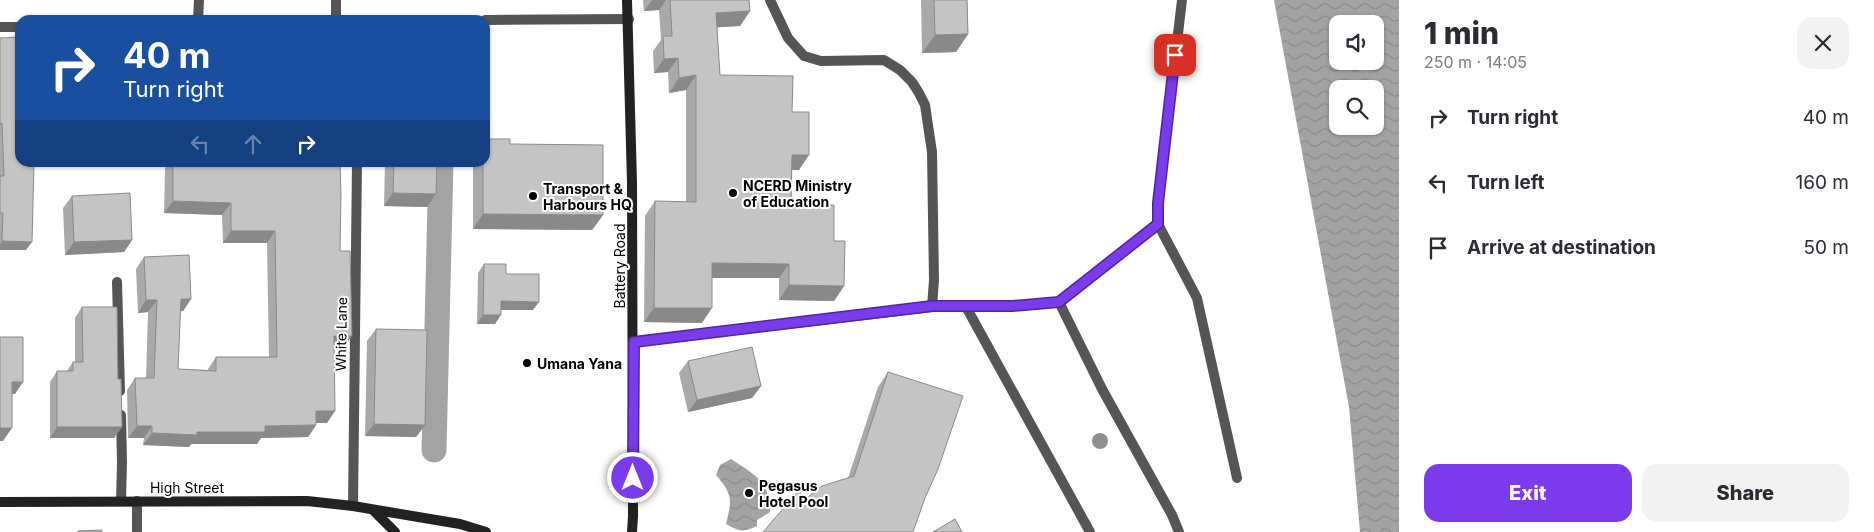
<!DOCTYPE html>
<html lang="en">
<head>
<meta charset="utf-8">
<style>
  :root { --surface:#fff; --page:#f2f2f3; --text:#2b2b33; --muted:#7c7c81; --accent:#7c3aed }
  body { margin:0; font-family:Inter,sans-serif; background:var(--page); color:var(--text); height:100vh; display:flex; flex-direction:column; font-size:19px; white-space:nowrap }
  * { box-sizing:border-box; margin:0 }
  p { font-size:16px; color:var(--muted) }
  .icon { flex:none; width:28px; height:28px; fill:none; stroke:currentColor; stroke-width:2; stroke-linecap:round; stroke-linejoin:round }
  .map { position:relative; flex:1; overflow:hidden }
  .drawer { display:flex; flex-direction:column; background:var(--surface); width:475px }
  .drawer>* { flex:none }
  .guide { position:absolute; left:15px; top:15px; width:475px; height:152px; border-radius:15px; box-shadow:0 1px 4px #0004; background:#1a4fa0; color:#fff; overflow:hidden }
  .fabs { position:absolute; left:1329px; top:15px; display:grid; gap:10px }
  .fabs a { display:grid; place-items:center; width:55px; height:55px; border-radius:10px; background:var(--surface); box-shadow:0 1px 4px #0004; font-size:25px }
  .pin { position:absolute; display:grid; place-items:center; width:42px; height:42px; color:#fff; margin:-21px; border-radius:10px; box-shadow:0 2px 8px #0006 }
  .me { position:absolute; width:55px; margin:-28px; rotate:0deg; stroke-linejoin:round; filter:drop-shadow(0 0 4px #0008) }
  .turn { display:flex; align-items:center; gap:18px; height:105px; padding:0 25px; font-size:22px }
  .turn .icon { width:65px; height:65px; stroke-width:2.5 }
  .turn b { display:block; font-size:35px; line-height:42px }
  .lanes { display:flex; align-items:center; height:48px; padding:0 25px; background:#0003; justify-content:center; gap:25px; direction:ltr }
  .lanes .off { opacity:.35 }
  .round { display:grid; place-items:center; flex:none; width:52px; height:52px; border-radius:15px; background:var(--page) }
  .head { display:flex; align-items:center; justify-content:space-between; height:85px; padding:0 25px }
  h1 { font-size:30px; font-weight:800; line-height:38px }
  .button { display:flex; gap:10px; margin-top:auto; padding:10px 25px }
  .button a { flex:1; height:58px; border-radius:15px; background:var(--accent); color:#fff; font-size:20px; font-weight:800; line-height:58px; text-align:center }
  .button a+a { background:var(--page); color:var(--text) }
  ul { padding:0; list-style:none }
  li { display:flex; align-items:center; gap:15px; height:65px; padding:0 25px }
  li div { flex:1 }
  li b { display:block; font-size:19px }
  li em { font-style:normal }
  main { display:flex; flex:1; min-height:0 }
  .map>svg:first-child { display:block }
  .water { fill:url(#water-waves); fill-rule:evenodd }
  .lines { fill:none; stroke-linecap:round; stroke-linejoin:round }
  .canal { stroke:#a3a3a3; stroke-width:25 }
  .lane { stroke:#555; stroke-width:10 }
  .street { stroke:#555; stroke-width:10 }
  .secondary { stroke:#222; stroke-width:10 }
  .tree { fill:#8f8f8f }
  .wall { fill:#a9a9a9 }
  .shaded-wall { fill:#898989 }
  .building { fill:#c4c4c4; stroke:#898989 }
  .route-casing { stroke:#51269a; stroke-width:12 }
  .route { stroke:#7c3aed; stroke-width:9 }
  .poi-dot { fill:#000; stroke:#fff; stroke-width:2 }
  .labels { text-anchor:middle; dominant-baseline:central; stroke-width:4; stroke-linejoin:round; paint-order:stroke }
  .poi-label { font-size:14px; font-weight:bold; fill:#000; stroke:#fff; text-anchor:start }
  .street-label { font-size:14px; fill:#000; stroke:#fff }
</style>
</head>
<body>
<main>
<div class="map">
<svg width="1399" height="532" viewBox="0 0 1399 532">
  <defs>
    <pattern id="water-waves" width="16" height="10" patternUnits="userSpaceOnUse" patternTransform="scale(1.25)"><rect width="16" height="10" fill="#a3a3a3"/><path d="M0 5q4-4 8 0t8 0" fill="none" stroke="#8b8b8b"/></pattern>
  </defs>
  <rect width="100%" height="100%" fill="#fff"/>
  <path class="water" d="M 1274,0 L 1399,0 L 1399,532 L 1360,532 L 1349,407 ZM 1338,24 L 1375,24 L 1375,61 L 1338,61 ZM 1338,89 L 1375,89 L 1375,126 L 1338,126 Z
    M 731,459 C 755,475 770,481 770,512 L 757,520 L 757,526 C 745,532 739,532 726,524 C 732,499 733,495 716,475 L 720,465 Z"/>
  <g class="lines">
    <path class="canal" d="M 434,450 L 441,162"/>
    <path class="lane" d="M 770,0 L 788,38 L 804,56 L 821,61 L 884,60 L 900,70 L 912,82 L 919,93 L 925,105 L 932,152 L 934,280 L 932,307
      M 198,20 L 199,0
      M 336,20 L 336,0
      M 1158,224 L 1197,298 L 1237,478
      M 965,305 L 1090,532
      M 634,342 L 932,307 L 1012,306 L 1059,302 L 1158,224 L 1158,203 L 1182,0"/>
    <path class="street" d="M 485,20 L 629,19
      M 0,27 L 20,27
      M 117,282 L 120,391
      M 1059,302 L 1102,389 L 1172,515 L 1179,532
      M 121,415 L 122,462 L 121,501
      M 137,501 L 137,532
      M 353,506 L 357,162"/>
    <path class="secondary" d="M 627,0 L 632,182 L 633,516 L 632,532
      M 0,502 L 307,501 L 353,506 L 460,524 L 486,532
      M 373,510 L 395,532"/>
  </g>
  <circle class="tree" cx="1100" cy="441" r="8"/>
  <path class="wall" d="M 643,0 L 749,0 L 750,11 L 740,26 L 717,27 L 720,75 L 792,112 L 799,170 L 792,170 L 791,205 L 834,241 L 844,286 L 834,301 L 779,300 L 779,278 L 712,278 L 702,323 L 644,322 L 645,216 L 655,201 L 686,202 L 686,90 L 669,93 L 668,72 L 654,73 L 653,51 L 661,40 L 659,10 L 644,11 Z
    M 921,0 L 967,0 L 968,34 L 956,52 L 922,53 Z
    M 0,38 L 26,250 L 0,250 Z
    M 510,144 L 603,215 L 592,230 L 473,229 L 473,162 L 485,162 Z
    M 169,162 L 340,162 L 340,251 L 343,348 L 334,348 L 327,423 L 316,423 L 316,425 L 308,437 L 261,438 L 257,444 L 191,444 L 189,447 L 143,445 L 144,438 L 128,438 L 127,390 L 135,378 L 146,378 L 148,312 L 138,313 L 136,269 L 144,257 L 191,299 L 183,311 L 180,311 L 178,369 L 208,370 L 208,369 L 216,357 L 269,357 L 267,243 L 223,243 L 222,215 L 164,213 L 165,168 Z
    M 385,162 L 437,162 L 436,194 L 427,207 L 384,206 Z
    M 72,196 L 132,240 L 124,252 L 65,255 L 63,208 Z
    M 484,264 L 506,274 L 533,310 L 501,310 L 495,324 L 477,324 L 478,273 Z
    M 82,307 L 118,379 L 122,427 L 114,438 L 50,438 L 50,382 L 57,371 L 67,371 L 73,362 L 75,362 L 75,318 Z
    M 376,329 L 425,425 L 416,437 L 365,436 L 367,341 Z
    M 688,361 L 761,386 L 752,398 L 688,412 L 679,373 Z
    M 888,372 L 925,498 L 804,500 L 848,478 L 878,387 Z"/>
  <path class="shaded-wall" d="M 652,0 L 666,0 L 659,10 L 644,11 Z
    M 750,11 L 740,26 L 706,28 L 716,13 Z
    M 968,34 L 956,52 L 922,53 L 935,35 Z
    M 678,58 L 668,72 L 654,73 L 664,59 Z
    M 696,75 L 686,90 L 669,93 L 679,78 Z
    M 792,155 L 809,155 L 799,170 L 782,170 Z
    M 393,193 L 436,194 L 427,207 L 384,206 Z
    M 173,201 L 231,203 L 222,215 L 164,213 Z
    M 483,214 L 603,215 L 592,230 L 473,229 Z
    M 231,231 L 275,231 L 267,243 L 223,243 Z
    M 132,240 L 124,252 L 65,255 L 74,242 Z
    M 2,241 L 32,242 L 26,250 L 0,250 L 0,244 Z
    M 712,263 L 789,264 L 779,278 L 702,278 Z
    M 789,285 L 844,286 L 834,301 L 779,300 Z
    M 181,299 L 191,299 L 183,311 L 172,311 Z
    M 146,300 L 157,300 L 148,312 L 138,313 Z
    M 501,301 L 539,302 L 533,310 L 495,310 Z
    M 654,308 L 712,308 L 702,323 L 644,322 Z
    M 483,315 L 501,315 L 495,324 L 477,324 Z
    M 334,336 L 352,336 L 343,348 L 326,348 Z
    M 12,382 L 23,382 L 15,394 L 3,394 Z
    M 761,386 L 752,398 L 688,412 L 697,400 Z
    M 316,411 L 335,411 L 327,423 L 307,423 Z
    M 374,424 L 425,425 L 416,437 L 365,436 Z
    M 316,425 L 308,437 L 261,438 L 257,444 L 191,444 L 189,447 L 143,445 L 152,433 L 197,432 L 265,426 Z
    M 137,426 L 152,426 L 144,438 L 128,438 Z
    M 57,427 L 122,427 L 114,438 L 50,438 Z
    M 0,428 L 12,428 L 3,441 L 0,441 Z"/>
  <path class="building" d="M 670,0 L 749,0 L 750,11 L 716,13 L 720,75 L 793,76 L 792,112 L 809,112 L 809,155 L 792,155 L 791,205 L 834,205 L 834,241 L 845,241 L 844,286 L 789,285 L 789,264 L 712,263 L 712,308 L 654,308 L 655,201 L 696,202 L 696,75 L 679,78 L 678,58 L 664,59 L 663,36 L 672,36 Z
    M 934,0 L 967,0 L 968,34 L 935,35 Z
    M 20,37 L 20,162 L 34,162 L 32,242 L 2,241 L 3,213 L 0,213 L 0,176 L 4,176 L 2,123 L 0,124 L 0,38 Z
    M 485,139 L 510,139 L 510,144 L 603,145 L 603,215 L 483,214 L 483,162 L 485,162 Z
    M 173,162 L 340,162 L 341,195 L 340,251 L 350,251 L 352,336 L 334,336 L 335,411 L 316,411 L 316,425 L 265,426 L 265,432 L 197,432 L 197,435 L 152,433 L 152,426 L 137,426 L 135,378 L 154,378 L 157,300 L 146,300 L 144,257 L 189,255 L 191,299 L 181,299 L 178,369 L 216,371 L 216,357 L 277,357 L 275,231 L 231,231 L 231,203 L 173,201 Z
    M 394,162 L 437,162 L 436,194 L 393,193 Z
    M 130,193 L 132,240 L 74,242 L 72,196 Z
    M 484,264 L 506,264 L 506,274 L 539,274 L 539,302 L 501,301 L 501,315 L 483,315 Z
    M 82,307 L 117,307 L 118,379 L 121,379 L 122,427 L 57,427 L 57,371 L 73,371 L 73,362 L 83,362 Z
    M 376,329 L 427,330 L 425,425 L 374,424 Z
    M 0,337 L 23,337 L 23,382 L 12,382 L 12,428 L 0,428 Z
    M 752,347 L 761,386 L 697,400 L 688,361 Z
    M 888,372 L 963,396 L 938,469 L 925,498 L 913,532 L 763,532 L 799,490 L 804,500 L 822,486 L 854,476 Z
    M 955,519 L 962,532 L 933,532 Z
    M 102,530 L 102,532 L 78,532 L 78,531 Z"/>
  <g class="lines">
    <defs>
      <path id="route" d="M 633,478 L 634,342 L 932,306 L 1012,306 L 1059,302 L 1158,224 L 1158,203 L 1175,55"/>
    </defs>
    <use href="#route" class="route-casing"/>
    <use href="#route" class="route"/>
  </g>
  <g class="poi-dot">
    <circle cx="733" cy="193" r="5"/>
    <circle cx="533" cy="196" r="5"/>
    <circle cx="527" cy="363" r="5"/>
    <circle cx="749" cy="493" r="5"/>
  </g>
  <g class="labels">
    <g class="poi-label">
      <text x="743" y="185">NCERD Ministry<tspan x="743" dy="16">of Education</tspan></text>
      <text x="543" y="188">Transport &amp;<tspan x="543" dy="16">Harbours HQ</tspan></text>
      <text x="537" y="363">Umana Yana</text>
      <text x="759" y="485">Pegasus<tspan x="759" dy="16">Hotel Pool</tspan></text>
    </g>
    <g class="street-label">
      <text transform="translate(619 266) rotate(-90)">Battery Road</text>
      <text transform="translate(341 334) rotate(-89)">White Lane</text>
      <text x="187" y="487">High Street</text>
    </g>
  </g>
</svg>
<div class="fabs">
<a><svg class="icon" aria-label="sound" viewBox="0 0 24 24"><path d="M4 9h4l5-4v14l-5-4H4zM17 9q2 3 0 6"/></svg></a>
<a><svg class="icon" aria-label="search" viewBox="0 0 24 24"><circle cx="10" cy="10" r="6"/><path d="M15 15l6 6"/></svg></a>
</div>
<div class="pin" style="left:1175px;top:55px;background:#d93025"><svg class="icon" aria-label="arrive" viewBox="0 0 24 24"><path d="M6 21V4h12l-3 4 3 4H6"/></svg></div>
<svg class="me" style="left:633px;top:478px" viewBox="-20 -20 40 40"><circle r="17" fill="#7c3aed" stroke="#fff" stroke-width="3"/><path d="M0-11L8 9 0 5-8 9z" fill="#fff"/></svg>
<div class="guide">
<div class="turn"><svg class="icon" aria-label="right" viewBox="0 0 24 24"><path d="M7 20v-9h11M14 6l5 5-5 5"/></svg><div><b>40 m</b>Turn right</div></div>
<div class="lanes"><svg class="icon off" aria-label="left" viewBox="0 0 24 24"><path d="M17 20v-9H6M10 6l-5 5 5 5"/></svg><svg class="icon off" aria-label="ahead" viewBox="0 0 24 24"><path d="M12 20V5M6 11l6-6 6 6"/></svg><svg class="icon" aria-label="right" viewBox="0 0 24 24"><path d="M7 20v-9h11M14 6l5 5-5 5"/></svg></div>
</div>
</div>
<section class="drawer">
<div class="head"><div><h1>1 min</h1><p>250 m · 14:05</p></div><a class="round"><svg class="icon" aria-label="close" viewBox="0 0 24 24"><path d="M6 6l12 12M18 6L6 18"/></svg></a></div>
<ul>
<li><svg class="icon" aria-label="right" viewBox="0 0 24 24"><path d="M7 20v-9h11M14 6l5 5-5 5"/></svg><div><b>Turn right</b></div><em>40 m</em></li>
<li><svg class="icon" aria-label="left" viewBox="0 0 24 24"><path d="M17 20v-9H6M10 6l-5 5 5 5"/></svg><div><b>Turn left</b></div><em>160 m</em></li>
<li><svg class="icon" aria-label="arrive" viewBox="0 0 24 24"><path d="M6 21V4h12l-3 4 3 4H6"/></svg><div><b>Arrive at destination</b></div><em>50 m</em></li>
</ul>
<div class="button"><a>Exit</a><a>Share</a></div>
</section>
</main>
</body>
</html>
